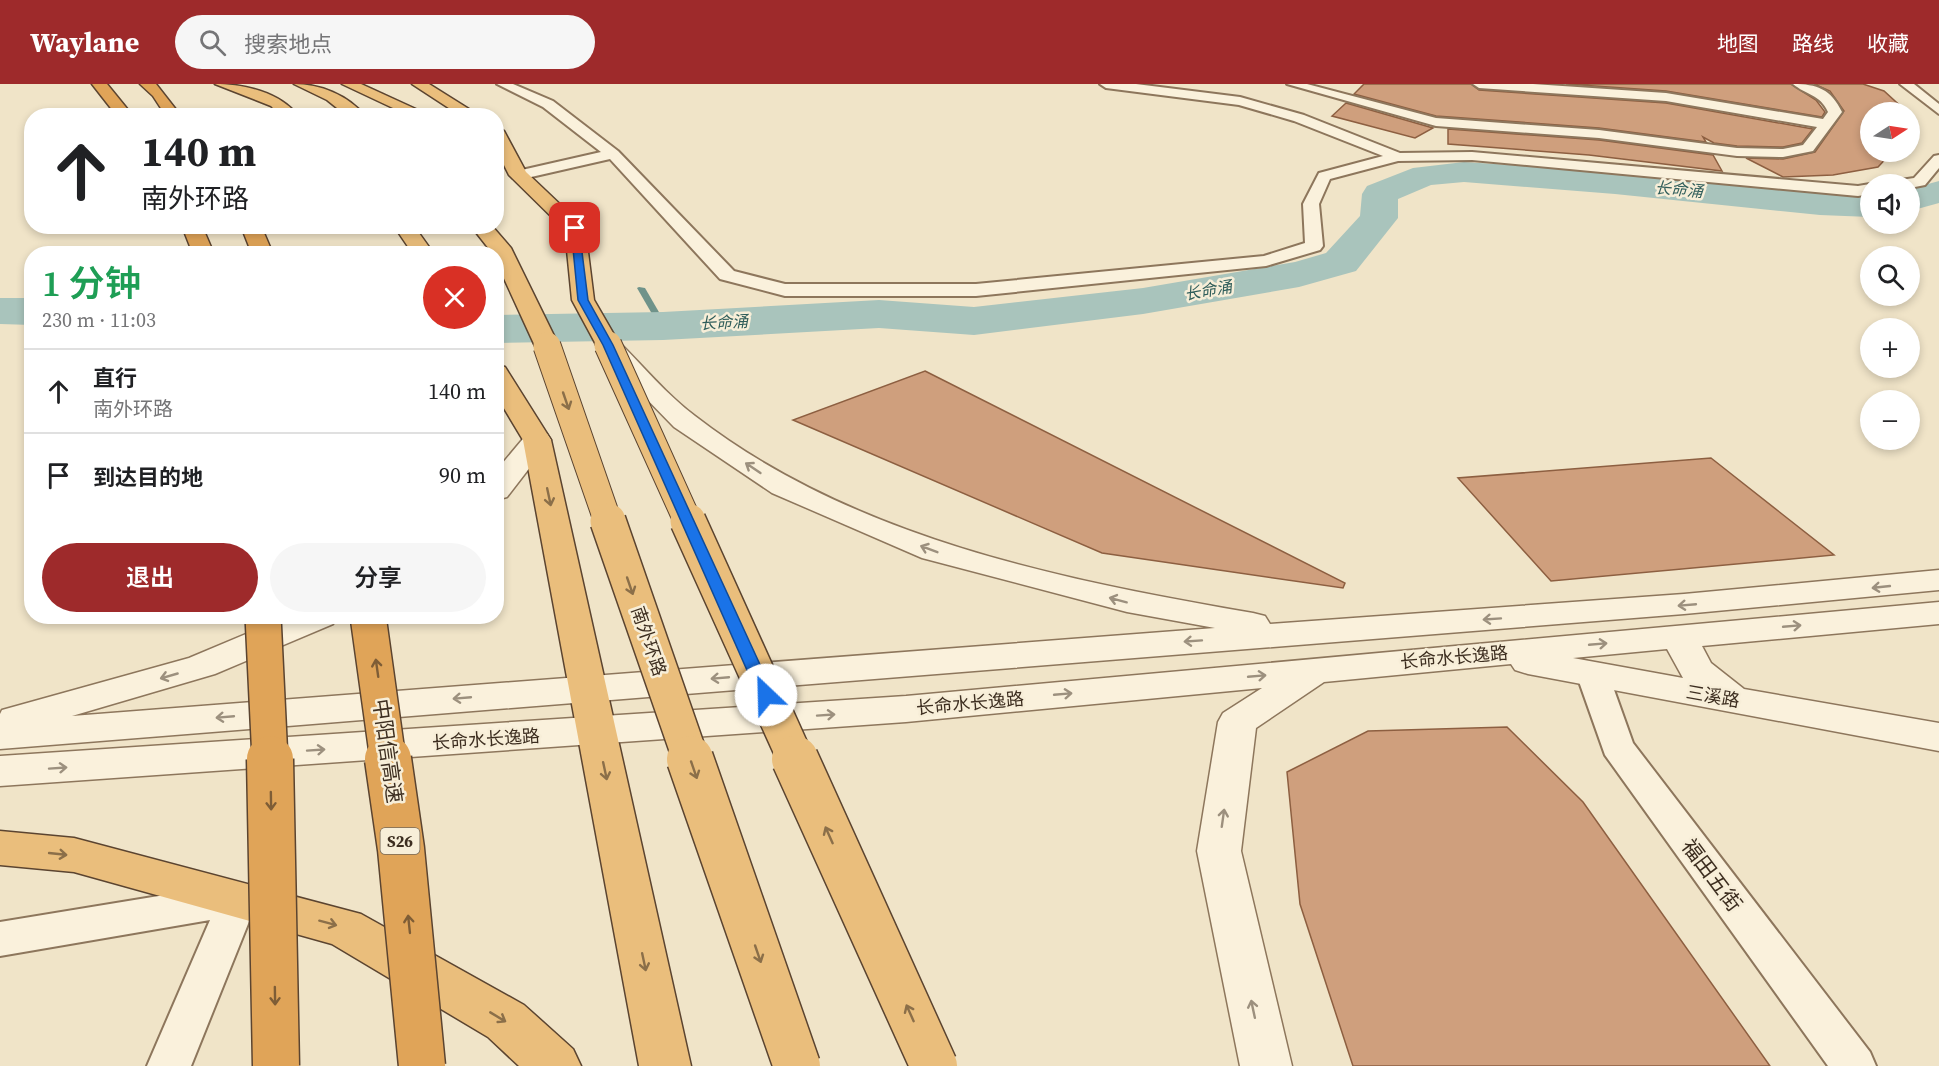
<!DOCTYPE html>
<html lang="zh">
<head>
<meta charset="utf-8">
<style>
  :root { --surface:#fff; --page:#f6f6f6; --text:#202124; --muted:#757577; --line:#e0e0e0; --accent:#9e2a2b }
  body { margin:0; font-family:"Source Serif 4","Noto Sans SC",serif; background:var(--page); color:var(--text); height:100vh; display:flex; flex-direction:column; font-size:22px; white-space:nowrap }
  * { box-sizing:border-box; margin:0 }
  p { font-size:20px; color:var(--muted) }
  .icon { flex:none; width:33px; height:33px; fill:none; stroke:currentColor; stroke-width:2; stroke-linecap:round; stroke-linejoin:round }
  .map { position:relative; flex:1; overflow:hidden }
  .sheet { position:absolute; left:24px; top:162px; width:480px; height:378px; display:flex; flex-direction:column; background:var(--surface); border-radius:24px; box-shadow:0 3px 9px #0003 }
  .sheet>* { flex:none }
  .top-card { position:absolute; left:24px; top:24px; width:480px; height:126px; border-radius:24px; box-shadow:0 3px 9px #0003; background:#fff; color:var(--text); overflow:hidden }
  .needle { width:39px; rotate:78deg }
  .buttons { position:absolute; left:1860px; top:18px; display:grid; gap:12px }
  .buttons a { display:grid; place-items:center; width:60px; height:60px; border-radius:50%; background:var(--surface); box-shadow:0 3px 9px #0003; font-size:30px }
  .pin { position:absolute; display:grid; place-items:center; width:51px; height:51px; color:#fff; margin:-26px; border-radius:12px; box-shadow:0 3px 9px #0006 }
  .me { position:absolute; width:66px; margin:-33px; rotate:336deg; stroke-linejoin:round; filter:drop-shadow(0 0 4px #0008) }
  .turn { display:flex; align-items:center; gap:21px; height:126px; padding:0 18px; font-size:27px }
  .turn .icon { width:78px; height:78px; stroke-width:2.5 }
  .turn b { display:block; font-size:42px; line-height:51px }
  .round { display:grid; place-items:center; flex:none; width:63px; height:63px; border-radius:32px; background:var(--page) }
  .head { display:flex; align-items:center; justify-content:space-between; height:102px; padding:0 18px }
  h1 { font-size:36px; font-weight:600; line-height:45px; color:#1e9e55 }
  .button { display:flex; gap:12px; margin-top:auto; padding:12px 18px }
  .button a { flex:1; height:69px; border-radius:36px; background:var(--accent); color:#fff; font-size:24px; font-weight:600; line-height:69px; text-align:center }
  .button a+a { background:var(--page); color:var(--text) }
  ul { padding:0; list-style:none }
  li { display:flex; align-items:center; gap:18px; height:84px; padding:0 18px; border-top:2px solid var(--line) }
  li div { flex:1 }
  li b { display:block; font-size:22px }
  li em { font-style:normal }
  header { display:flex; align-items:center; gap:36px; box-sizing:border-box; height:84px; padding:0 30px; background:var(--accent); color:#fff }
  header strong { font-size:28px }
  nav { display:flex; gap:33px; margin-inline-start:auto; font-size:21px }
  .search { width:420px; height:54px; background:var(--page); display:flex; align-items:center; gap:15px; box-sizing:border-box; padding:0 21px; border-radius:33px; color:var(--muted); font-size:22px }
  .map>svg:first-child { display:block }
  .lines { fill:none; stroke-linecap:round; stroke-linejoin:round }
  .stream { fill:#6f938a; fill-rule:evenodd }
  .river { fill:#a9c4bc; fill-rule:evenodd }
  .building { fill:#cf9f7d; stroke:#8d5f41; stroke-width:1.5 }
  .minor-casing { stroke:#8d765c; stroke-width:4 }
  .tertiary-casing { stroke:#8d765c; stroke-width:3 }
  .trunk-casing { stroke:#5b4430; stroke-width:3 }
  .motorway-casing { stroke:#5b4430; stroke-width:3 }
  .minor { fill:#faf1dc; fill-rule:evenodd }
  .tertiary { fill:#faf1dc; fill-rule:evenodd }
  .trunk { fill:#eabe7c; fill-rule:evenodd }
  .motorway { fill:#e0a458; fill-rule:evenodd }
  .trunk-bridge-far2-casing { stroke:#5b4430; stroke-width:29; stroke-linecap:butt }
  .trunk-bridge-far1-casing { stroke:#5b4430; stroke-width:38; stroke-linecap:butt }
  .trunk-bridge-casing { stroke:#5b4430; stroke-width:49; stroke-linecap:butt }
  .motorway-bridge-far1-casing { stroke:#5b4430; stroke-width:38; stroke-linecap:butt }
  .motorway-bridge-casing { stroke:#5b4430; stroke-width:49; stroke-linecap:butt }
  .trunk-bridge-far2 { stroke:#eabe7c; stroke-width:27 }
  .trunk-bridge-far1 { stroke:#eabe7c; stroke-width:35 }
  .trunk-bridge { stroke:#eabe7c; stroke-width:46 }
  .motorway-bridge-far1 { stroke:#e0a458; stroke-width:35 }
  .motorway-bridge { stroke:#e0a458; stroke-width:46 }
  .oneway { stroke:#8b6f49 }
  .oneway2 { stroke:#9c907e }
  .oneway3 { stroke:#7e5d36 }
  .route { fill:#1a73e8; stroke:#114b97; stroke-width:1.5 }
  .labels { text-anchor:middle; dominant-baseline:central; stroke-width:5; stroke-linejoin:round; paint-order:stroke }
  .far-water-label { font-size:16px; font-style:italic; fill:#2f5d5a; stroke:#f7eed8 }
  .shield { fill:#f7eed8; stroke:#756857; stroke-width:1.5 }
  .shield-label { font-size:16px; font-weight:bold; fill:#3d2e20 }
  .street-label { font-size:18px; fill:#3d2e20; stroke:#f7eed8 }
  .near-street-label { font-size:21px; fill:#3d2e20; stroke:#f7eed8 }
</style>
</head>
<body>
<header>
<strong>Waylane</strong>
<div class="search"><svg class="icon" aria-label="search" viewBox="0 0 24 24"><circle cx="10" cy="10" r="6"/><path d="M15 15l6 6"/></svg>搜索地点</div>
<nav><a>地图</a><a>路线</a><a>收藏</a></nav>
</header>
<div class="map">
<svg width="1939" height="982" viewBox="0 0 1939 982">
  <rect width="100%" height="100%" fill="#f0e4c8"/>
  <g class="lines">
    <path class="stream" d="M 639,203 L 645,204 L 667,242 L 666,244 L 659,242 L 637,204 Z"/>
    <path class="river" d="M 1464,78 L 1615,88 L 1820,109 L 1870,111 L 1870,133 L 1820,131 L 1615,110 L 1464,98 L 1431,101 L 1398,115 L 1398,134 L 1356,187 L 1299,203 L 1143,230 L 974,251 L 879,244 L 663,256 L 496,259 L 496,231 L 663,228 L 879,216 L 974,223 L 1143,204 L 1295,178 L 1326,169 L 1360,132 L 1362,110 L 1367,102 L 1413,84 Z
      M 1939,97 L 1939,119 L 1910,127 L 1910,105 Z
      M 0,214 L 32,214 L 32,241 L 0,240 Z"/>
  </g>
  <path class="building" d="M 1364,0 L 1471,0 L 1479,6 L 1666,19 L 1813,45 L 1802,59 L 1783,63 L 1737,62 L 1714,59 L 1703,53 L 1706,58 L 1599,44 L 1436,32 L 1354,10 Z
    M 1566,0 L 1791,0 L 1816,16 L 1825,28 L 1822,33 L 1666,7 Z
    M 1814,0 L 1863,0 L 1884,7 L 1907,28 L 1870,28 L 1870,68 L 1892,68 L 1878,83 L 1833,91 L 1783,93 L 1746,74 L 1783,75 L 1815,68 L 1844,27 L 1830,7 Z
    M 1346,19 L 1433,44 L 1415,54 L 1332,32 Z
    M 1448,45 L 1599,56 L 1713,71 L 1722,87 L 1589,71 L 1448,60 Z
    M 925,287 L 1345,499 L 1343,504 L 1102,469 L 793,336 Z
    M 1711,374 L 1834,471 L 1551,497 L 1458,394 Z
    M 1507,643 L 1583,718 L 1770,982 L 1353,982 L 1300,820 L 1287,688 L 1368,647 Z"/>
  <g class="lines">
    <defs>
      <path id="minor" d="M 497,0 L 513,0 L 553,17 L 618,67 L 734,187 L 785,200 L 976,200 L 1264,172 L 1305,159 L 1303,120 L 1319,89 L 1383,72 L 1294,37 L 1239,21 L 1106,4 L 1100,0 L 1136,0 L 1240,13 L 1304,31 L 1400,69 L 1472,68 L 1858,102 L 1870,100 L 1870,110 L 1858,112 L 1472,76 L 1398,77 L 1330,95 L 1319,120 L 1323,162 L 1320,166 L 1266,182 L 976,212 L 785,212 L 720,195 L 610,75 L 518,96 L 513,94 L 510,91 L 513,88 L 601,68 L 543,23 Z
        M 1287,0 L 1307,0 L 1436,34 L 1599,46 L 1737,64 L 1783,65 L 1803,61 L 1817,43 L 1666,17 L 1479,4 L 1473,0 L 1533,0 L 1666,9 L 1823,35 L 1828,28 C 1820,10 1806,11 1793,0 C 1817,0 1831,5 1842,28 L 1813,67 L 1783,73 L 1737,72 L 1599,54 L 1436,42 Z
        M 1900,0 L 1914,0 L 1939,20 L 1939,30 Z
        M 1939,71 L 1939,84 L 1925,101 L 1910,104 L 1910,100 L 1892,100 L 1894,97 L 1914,94 L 1934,72 Z
        M 1592,579 L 1603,582 L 1608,589 L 1633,659 L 1870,968 L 1876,982 L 1828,982 L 1605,671 L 1576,589 L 1581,582 Z
        M 238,799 L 252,804 L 258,815 L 191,982 L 147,982 L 210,836 L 0,872 L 0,838 Z"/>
      <path id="tertiary" d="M 608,254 L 617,256 C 642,281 666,310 695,332 C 852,454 1061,496 1253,529 L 1265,532 L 1270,540 L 1684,510 L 1939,486 L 1939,506 L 1684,530 L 0,665 L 0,630 L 2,626 L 189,574 L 289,532 L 338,532 L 333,540 L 215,590 L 72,632 L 1215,544 L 1127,528 L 922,474 L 772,409 L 674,343 L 599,266 L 596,261 L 599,256 Z
        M 537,348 L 547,350 L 551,356 L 507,413 L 496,416 L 496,387 L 527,350 Z
        M 1939,518 L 1939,540 L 1702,562 L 1711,579 L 1744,605 L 1939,639 L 1939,667 L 1528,590 L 1515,586 L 1511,580 L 1324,598 L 1256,644 L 1241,767 L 1292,982 L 1240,982 L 1197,767 L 1218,638 L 1223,629 L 1262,604 L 906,638 L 0,702 L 0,672 L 906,612 ZM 1667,565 L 1683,594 L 1573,574 Z"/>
      <path id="trunk" d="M 215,0 C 243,0 280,8 298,32 L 281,32 L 271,22 Z
        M 294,0 C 320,0 348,11 365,32 L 347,32 L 327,16 Z
        M 342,0 L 361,0 L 431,32 L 410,32 Z
        M 412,0 L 429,0 L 480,32 L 461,32 Z
        M 496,42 L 504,47 L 526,88 L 585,144 L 594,216 L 620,261 L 617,266 L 608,268 L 599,266 L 572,216 L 565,146 L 509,91 L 496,65 Z
        M 394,142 L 414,142 L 434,170 L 413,170 Z
        M 471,142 L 492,142 L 511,164 L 559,262 L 556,267 L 547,269 L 538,267 L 535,262 L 496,177 L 496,170 L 493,170 Z
        M 496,281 L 505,283 L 551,356 L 691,982 L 639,982 L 523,356 L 496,311 Z
        M 0,747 L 74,754 L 361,830 L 524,921 L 573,965 L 581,982 L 519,982 L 488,953 L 332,860 L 74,788 L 0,781 Z"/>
      <path id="motorway" d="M 92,0 L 107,0 L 133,32 L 117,32 Z
        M 140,0 L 156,0 L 181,32 L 166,32 L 153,12 Z
        M 182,142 L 202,142 L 214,170 L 193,170 Z
        M 241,142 L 261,142 L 273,170 L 252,170 Z"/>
    </defs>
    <use href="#minor" class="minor-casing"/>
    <use href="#tertiary" class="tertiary-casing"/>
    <use href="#trunk" class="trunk-casing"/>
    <use href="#motorway" class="motorway-casing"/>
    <use href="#minor" class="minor"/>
    <use href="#tertiary" class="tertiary"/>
    <use href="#trunk" class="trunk"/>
    <use href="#motorway" class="motorway"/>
    <defs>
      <path id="trunk-bridge-far2" d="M 608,261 L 688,438
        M 547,262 L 608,438"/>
      <path id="trunk-bridge-far1" d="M 608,437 L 691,676
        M 688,437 L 796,676"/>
      <path id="trunk-bridge" d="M 690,675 L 797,982
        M 795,675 L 934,982"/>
      <path id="motorway-bridge-far1" d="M 263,532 L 270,676
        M 368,532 L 388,676"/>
      <path id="motorway-bridge" d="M 270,675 L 276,982
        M 388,675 L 401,765 L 422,982"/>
    </defs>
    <use href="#trunk-bridge-far2" class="trunk-bridge-far2-casing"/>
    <use href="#trunk-bridge-far1" class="trunk-bridge-far1-casing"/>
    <use href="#trunk-bridge" class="trunk-bridge-casing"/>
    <use href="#motorway-bridge-far1" class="motorway-bridge-far1-casing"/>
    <use href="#motorway-bridge" class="motorway-bridge-casing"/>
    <use href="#trunk-bridge-far2" class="trunk-bridge-far2"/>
    <use href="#trunk-bridge-far1" class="trunk-bridge-far1"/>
    <use href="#trunk-bridge" class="trunk-bridge"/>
    <use href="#motorway-bridge-far1" class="motorway-bridge-far1"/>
    <use href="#motorway-bridge" class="motorway-bridge"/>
  </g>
  <defs><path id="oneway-shaft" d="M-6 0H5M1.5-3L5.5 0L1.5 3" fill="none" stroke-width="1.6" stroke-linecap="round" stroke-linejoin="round" transform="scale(1.5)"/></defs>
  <g class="oneway">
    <use href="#oneway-shaft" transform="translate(566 317) rotate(71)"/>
    <use href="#oneway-shaft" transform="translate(549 413) rotate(78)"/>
    <use href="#oneway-shaft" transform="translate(630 502) rotate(71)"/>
    <use href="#oneway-shaft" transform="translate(694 686) rotate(71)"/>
    <use href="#oneway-shaft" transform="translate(605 687) rotate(78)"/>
    <use href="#oneway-shaft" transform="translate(829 751) rotate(-114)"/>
    <use href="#oneway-shaft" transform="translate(58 770) rotate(6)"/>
    <use href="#oneway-shaft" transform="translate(328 839) rotate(15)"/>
    <use href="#oneway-shaft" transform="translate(758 870) rotate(71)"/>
    <use href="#oneway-shaft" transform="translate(644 878) rotate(78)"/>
    <use href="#oneway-shaft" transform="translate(910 929) rotate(-114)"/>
    <use href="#oneway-shaft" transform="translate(498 933) rotate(31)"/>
  </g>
  <g class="oneway2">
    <use href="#oneway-shaft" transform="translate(753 384) rotate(-146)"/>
    <use href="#oneway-shaft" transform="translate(929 465) rotate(-159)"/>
    <use href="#oneway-shaft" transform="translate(1881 503) rotate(174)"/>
    <use href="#oneway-shaft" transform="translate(1118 516) rotate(-165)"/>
    <use href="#oneway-shaft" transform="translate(1687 521) rotate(175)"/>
    <use href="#oneway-shaft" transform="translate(1492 535) rotate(176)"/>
    <use href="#oneway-shaft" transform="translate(1792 542) rotate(-5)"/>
    <use href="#oneway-shaft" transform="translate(1193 557) rotate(176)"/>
    <use href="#oneway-shaft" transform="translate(1598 560) rotate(-5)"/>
    <use href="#oneway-shaft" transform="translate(169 592) rotate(164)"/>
    <use href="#oneway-shaft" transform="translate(1257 592) rotate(-5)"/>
    <use href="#oneway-shaft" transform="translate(720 594) rotate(175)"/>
    <use href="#oneway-shaft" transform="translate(1063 610) rotate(-5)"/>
    <use href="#oneway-shaft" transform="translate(462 614) rotate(175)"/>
    <use href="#oneway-shaft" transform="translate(826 631) rotate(-4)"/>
    <use href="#oneway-shaft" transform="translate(225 633) rotate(175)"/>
    <use href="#oneway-shaft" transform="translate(316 666) rotate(-4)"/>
    <use href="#oneway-shaft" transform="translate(58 684) rotate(-4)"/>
    <use href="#oneway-shaft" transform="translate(1223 734) rotate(-82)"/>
    <use href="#oneway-shaft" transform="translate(1253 925) rotate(-102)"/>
  </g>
  <g class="oneway3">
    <use href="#oneway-shaft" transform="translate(377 584) rotate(-98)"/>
    <use href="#oneway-shaft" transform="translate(271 717) rotate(89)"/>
    <use href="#oneway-shaft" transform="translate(409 840) rotate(-96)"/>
    <use href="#oneway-shaft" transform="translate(275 912) rotate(89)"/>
  </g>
  <path class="route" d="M 575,142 L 579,144 L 588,216 L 613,261 L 774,611 L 772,614 L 761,614 L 758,611 L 603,261 L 578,216 L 571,144 Z"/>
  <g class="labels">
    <g class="far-water-label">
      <text transform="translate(1679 105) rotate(5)">长命涌</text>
      <text transform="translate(1208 206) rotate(-10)">长命涌</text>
      <text transform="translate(724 238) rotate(-3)">长命涌</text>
    </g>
    <rect class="shield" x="380.5" y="744" width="39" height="26" rx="4.5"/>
    <g class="shield-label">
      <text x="400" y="757">S26</text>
    </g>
    <g class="street-label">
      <text transform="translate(649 557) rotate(71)">南外环路</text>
      <text transform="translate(1454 573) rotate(-5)">长命水长逸路</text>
      <text transform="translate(1713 612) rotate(10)">三溪路</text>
      <text transform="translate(970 619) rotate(-5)">长命水长逸路</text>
      <text transform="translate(486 655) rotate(-4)">长命水长逸路</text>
    </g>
    <g class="near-street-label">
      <text transform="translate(388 667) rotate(82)">中阳信高速</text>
      <text transform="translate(1712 791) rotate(53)">福田五街</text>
    </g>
  </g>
</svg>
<div class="buttons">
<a><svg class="needle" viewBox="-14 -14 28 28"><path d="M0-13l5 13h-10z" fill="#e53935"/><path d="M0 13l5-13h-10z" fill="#757577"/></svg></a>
<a><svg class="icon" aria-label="sound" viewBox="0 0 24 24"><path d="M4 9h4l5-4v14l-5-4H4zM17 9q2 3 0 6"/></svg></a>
<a><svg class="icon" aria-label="search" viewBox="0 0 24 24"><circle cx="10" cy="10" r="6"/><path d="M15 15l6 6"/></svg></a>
<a>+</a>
<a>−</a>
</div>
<div class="pin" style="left:575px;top:144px;background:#d93025"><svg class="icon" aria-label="arrive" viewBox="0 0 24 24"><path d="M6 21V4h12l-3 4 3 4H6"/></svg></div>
<svg class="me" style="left:766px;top:611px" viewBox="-20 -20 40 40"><circle r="19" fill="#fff"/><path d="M0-13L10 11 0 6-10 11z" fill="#1a73e8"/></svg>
<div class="top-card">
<div class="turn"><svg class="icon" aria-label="ahead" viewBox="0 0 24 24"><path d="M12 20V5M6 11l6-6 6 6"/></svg><div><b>140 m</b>南外环路</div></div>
</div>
<section class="sheet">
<div class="head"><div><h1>1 分钟</h1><p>230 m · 11:03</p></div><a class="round" style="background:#d93025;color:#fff"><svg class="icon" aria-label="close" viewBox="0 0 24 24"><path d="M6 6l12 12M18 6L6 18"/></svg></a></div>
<ul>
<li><svg class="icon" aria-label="ahead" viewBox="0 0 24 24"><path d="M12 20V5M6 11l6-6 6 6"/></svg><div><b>直行</b><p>南外环路</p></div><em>140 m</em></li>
<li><svg class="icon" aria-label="arrive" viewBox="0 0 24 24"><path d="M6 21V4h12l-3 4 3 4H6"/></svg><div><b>到达目的地</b></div><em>90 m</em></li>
</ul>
<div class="button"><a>退出</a><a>分享</a></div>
</section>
</div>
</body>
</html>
